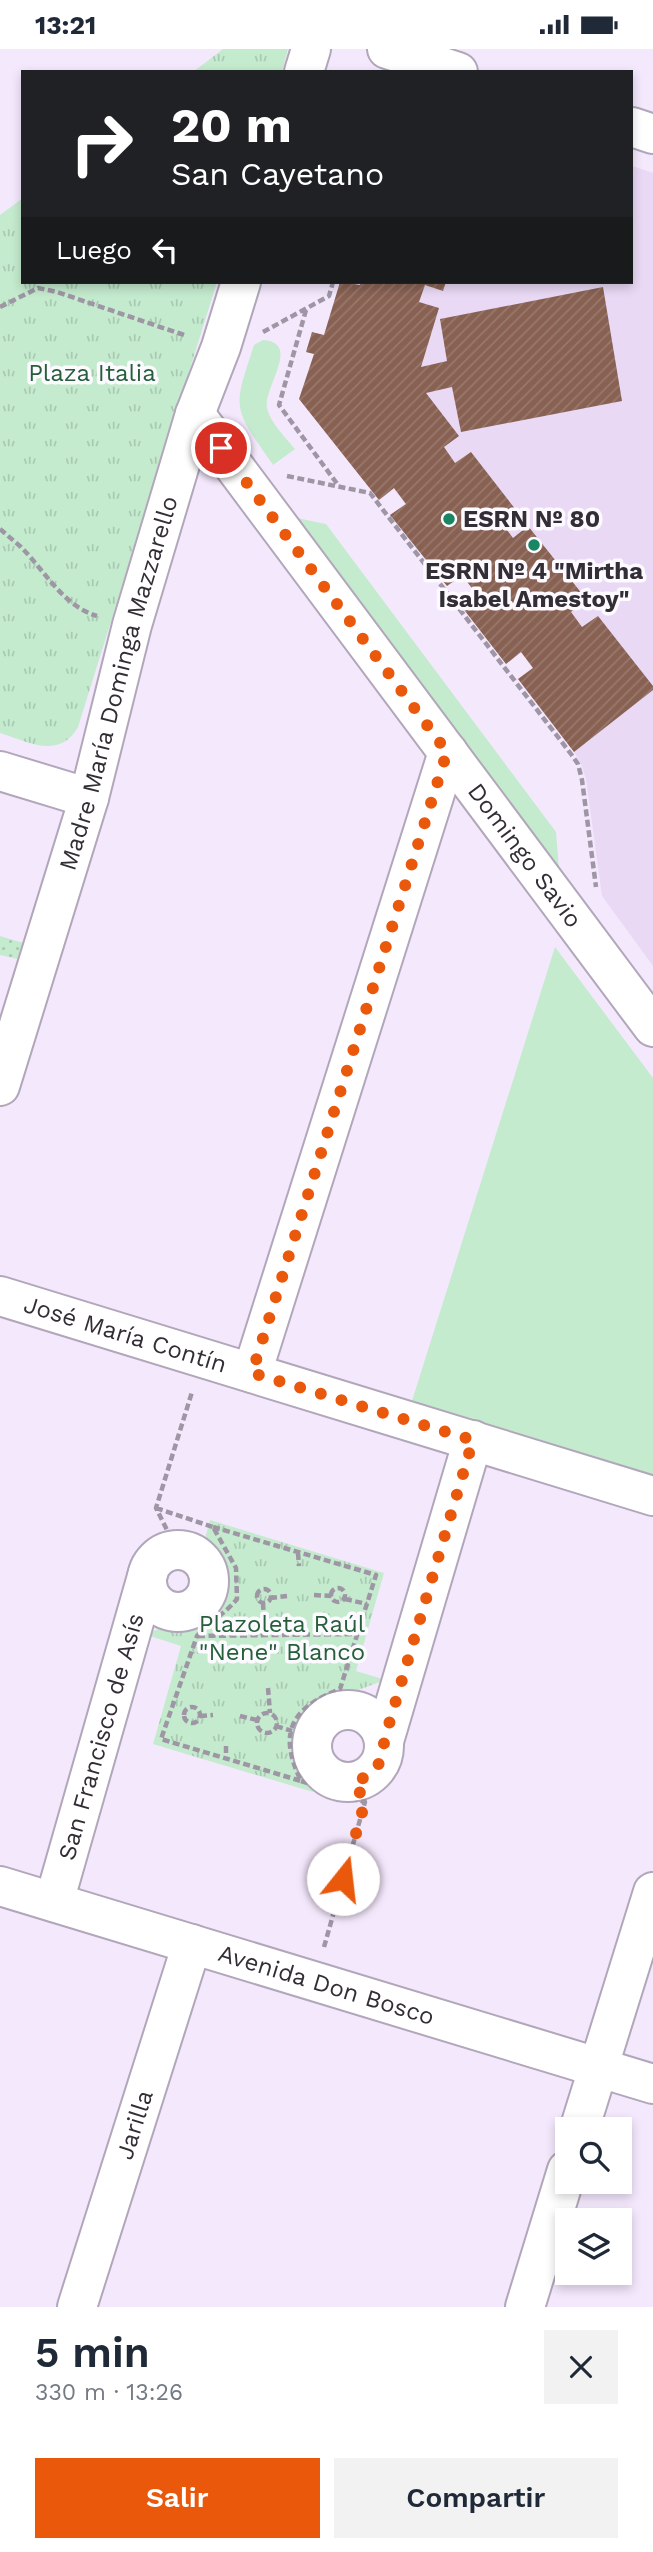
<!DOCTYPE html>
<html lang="es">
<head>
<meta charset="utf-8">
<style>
  :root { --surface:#fff; --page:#f2f2f3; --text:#1f2937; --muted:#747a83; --accent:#ea580c }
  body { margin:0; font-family:"Work Sans",sans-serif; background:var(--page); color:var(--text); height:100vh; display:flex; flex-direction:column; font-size:26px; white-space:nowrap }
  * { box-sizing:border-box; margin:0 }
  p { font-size:23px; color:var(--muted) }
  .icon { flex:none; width:38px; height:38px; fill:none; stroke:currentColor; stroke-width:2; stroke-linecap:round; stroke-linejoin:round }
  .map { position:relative; height:2258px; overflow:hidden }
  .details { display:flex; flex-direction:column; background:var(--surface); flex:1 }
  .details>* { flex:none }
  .banner { position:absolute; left:21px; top:21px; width:612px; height:214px; border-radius:0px; box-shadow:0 4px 10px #0003; background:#202124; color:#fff; overflow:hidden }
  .buttons { position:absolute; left:555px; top:2068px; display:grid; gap:14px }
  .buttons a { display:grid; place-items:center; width:77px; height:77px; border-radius:0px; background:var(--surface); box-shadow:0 4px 10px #0003; font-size:35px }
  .pin { position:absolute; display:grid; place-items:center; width:60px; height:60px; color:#fff; margin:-30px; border:4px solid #fff; border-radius:50%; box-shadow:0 2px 7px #0007 }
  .me { position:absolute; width:77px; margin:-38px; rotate:16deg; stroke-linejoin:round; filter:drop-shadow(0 0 5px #0008) }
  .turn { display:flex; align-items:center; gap:24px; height:147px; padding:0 35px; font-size:32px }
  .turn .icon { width:91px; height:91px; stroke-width:2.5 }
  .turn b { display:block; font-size:49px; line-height:60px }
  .then { display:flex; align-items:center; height:66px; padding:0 35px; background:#0003; gap:14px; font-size:26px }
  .round { display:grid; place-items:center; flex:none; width:74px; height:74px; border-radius:0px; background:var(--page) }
  .overview { display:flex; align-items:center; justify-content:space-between; height:119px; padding:0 35px }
  h1 { font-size:42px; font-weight:600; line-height:52px }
  .button { display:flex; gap:14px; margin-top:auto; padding:14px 35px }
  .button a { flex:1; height:80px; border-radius:0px; background:var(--accent); color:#fff; font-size:28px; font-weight:600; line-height:80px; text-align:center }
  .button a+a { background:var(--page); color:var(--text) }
  .status { display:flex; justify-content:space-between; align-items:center; height:49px; padding:0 35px; background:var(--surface); direction:ltr }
  .status svg { height:19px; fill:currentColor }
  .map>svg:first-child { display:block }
  .built { fill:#ead9f5 }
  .grass { fill:#c4ebce }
  .park { fill:url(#park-tufts) }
  .garden { fill:url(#garden-dots) }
  .building { fill:url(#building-hatch) }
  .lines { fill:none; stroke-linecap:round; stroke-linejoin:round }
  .minor-casing { stroke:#b2a7ba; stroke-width:42 }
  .major-casing { stroke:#b2a7ba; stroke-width:42 }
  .path { stroke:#9f96a5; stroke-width:4.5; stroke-dasharray:7 3.5; stroke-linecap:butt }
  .minor { stroke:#fff; stroke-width:38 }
  .major { stroke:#fff; stroke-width:38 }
  .route { stroke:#ea580c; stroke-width:12; stroke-dasharray:0 21.6 }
  .poi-dot { fill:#188663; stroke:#fcfafe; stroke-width:2.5 }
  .labels { text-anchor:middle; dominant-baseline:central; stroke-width:7; stroke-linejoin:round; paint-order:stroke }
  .park-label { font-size:24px; fill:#245f3a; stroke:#fcfafe }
  .poi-label { font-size:24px; font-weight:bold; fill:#332e36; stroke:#fcfafe; text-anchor:start }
  .street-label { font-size:24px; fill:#332e36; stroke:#fcfafe }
</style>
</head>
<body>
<div class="status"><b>13:21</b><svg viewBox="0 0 49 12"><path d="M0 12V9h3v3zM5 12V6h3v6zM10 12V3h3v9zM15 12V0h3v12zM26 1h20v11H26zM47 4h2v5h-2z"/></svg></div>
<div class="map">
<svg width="653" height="2258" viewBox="0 0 653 2258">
  <defs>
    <pattern id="park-tufts" width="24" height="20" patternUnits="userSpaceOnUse" patternTransform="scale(1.75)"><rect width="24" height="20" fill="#c4ebce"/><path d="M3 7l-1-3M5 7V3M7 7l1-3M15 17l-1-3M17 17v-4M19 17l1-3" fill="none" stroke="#a9cab2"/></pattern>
    <pattern id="garden-dots" width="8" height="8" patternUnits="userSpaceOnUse" patternTransform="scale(1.75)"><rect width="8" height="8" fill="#c4ebce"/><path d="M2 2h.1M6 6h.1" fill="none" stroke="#a9cab2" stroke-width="1.8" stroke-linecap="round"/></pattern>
    <pattern id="building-hatch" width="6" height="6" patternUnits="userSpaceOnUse" patternTransform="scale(1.75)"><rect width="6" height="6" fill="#896152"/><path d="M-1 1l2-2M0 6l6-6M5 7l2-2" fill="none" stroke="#97796e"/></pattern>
  </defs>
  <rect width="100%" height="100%" fill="#f4e8fd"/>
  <path class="built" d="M 632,117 L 653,124 L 653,917 L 602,847 L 586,730 L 581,715 L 574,703 L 518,630 L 533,618 L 521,603 L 506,615 L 458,553 L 474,542 L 463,527 L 447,537 L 390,466 L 405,455 L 394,440 L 379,451 L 299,350 L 314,305 L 306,303 L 312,283 L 324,286 L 340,233 L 359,236 L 361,233 L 632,233 Z"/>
  <path class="grass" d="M 263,291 C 302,294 263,338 267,359 C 270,373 286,389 295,400 L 273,416 C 233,358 232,363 254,296 Z
    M 292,468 L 326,475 L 556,783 L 559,820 Z
    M 555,898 L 653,1029 L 653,1433 L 411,1355 Z"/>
  <path class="park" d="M 223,0 L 288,0 L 282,23 L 193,23 Z
    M 23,149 L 23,233 L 217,233 L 78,678 C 59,711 29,693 0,684 L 0,166 Z
    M 210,1471 L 384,1524 L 356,1622 L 386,1631 C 340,1647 270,1670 317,1731 L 313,1743 L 153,1695 L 181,1597 L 147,1586 C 163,1575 182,1575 199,1567 C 204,1564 207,1559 210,1555 C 223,1535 217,1516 202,1500 Z"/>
  <path class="garden" d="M 0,887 L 27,895 L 22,911 L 0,906 Z"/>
  <path class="building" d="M 340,233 L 360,236 L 361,233 L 446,233 L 443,242 L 425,236 L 419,253 L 439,259 L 421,318 L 447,312 L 440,270 L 603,238 L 622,352 L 461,383 L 452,338 L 426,344 L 459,387 L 444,398 L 455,414 L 471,403 L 516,461 L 501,473 L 513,489 L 528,477 L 587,551 L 571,563 L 582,578 L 598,567 L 653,637 L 653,641 L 574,703 L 518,630 L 533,619 L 521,603 L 506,615 L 458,553 L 474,542 L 462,526 L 447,537 L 390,466 L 406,455 L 394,439 L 379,451 L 299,350 L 314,305 L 306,303 L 312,283 L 324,286 Z"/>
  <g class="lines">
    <defs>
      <g id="minor">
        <path d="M 387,0 L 458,23"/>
        <path d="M 304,23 L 311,0"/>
        <path d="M 632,78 L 653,85"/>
        <path id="s1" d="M 195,365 L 653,978"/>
        <path d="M 0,722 L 89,749"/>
        <path id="s2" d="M 0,1037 L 89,749 L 132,576 L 195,365 L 221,298 L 241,233"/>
        <path id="s3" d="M 0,1247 L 653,1447"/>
        <path d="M 252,1324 L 448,703"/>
        <circle cx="178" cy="1532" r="31"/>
        <circle cx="348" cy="1697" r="36"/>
        <path d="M 384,1692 L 473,1391"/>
        <path id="s4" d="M 54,1853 L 148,1524"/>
        <path d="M 579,2081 L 653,1843"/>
        <path id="s5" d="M 77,2258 L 192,1895"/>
        <path d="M 525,2258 L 567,2121"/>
      </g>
      <g id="major">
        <path id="s6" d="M 0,1837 L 653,2035"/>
      </g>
    </defs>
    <use href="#minor" class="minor-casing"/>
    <use href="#major" class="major-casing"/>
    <path class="path" d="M 0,258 L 38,239 L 57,243 L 187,287
      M 306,261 L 279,356 L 338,436
      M 263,283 L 329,247 L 333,233
      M 287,427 L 370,444 L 571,705 L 578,715 L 582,731 L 596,838
      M 0,480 C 7,486 14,492 21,498 C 45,522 63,557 97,567
      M 156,1459 L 213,1478
      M 213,1478 L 376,1526 L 340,1640 C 292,1659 277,1682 301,1732 L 161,1690 L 197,1587 C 209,1573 225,1565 237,1550 L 236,1519 Z
      M 176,1499 L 156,1459 L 192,1343
      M 298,1504 L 299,1517
      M331 1546a7 7 0 1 1 14 0a7 7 0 1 1-14 0Z
      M257 1547a7 7 0 1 1 14 0a7 7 0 1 1-14 0Z
      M 314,1546 L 332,1547
      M 270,1549 L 287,1547
      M 345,1550 L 367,1555
      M 263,1554 L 265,1587
      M 198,1587 L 357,1585
      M 268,1639 L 270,1664
      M184 1666a8 8 0 1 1 16 0a8 8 0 1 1-16 0Z
      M257 1674a10 10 0 1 1 20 0a10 10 0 1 1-20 0Z
      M 200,1667 L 213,1666
      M 240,1667 L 257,1671
      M 276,1677 L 292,1682
      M 226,1697 L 226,1709
      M 301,1732 L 364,1753
      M 324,1898 L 365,1753 L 353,1733"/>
    <use href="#minor" class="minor"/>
    <use href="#major" class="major"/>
  </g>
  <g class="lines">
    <path class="route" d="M 221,399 L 447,703 L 252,1324 L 473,1391 L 384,1692 C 384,1714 374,1726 354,1733 L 365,1753 L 343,1830"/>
  </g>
  <g class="poi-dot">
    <circle cx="449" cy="470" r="7"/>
    <circle cx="534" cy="496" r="7"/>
  </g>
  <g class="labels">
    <g class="park-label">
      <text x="92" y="324">Plaza Italia</text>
      <text x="282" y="1575">Plazoleta Raúl<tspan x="282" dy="28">"Nene" Blanco</tspan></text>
    </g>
    <g class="poi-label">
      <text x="463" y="470">ESRN Nº 80</text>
      <text x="534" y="522" text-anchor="middle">ESRN Nº 4 "Mirtha<tspan x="534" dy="28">Isabel Amestoy"</tspan></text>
    </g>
    <g class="street-label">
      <text stroke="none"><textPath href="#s2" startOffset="420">Madre María Dominga Mazzarello</textPath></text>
      <text stroke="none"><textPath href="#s1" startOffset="551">Domingo Savio</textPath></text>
      <text stroke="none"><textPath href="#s3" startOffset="131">José María Contín</textPath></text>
      <text stroke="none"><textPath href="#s4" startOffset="172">San Francisco de Asís</textPath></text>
      <text stroke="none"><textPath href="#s6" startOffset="341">Avenida Don Bosco</textPath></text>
      <text stroke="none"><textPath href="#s5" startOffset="191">Jarilla</textPath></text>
    </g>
  </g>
</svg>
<div class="buttons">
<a><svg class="icon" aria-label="search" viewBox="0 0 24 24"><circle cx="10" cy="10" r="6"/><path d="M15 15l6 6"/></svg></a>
<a><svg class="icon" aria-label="layers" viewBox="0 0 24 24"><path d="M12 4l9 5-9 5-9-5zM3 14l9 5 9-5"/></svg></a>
</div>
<div class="pin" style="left:221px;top:399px;background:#d93025"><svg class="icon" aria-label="arrive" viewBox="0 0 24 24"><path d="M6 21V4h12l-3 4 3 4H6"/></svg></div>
<svg class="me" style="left:343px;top:1830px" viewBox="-20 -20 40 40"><circle r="19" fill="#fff"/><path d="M0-13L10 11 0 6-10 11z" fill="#ea580c"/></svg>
<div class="banner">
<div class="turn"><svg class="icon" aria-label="right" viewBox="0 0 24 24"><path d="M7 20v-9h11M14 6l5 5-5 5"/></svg><div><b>20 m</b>San Cayetano</div></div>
<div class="then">Luego<svg class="icon" aria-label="left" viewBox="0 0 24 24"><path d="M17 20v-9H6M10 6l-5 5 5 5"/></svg></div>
</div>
</div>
<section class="details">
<div class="overview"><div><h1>5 min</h1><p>330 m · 13:26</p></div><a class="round"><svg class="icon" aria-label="close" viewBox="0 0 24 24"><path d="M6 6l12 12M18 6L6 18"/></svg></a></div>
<div class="button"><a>Salir</a><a>Compartir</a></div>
</section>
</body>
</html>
